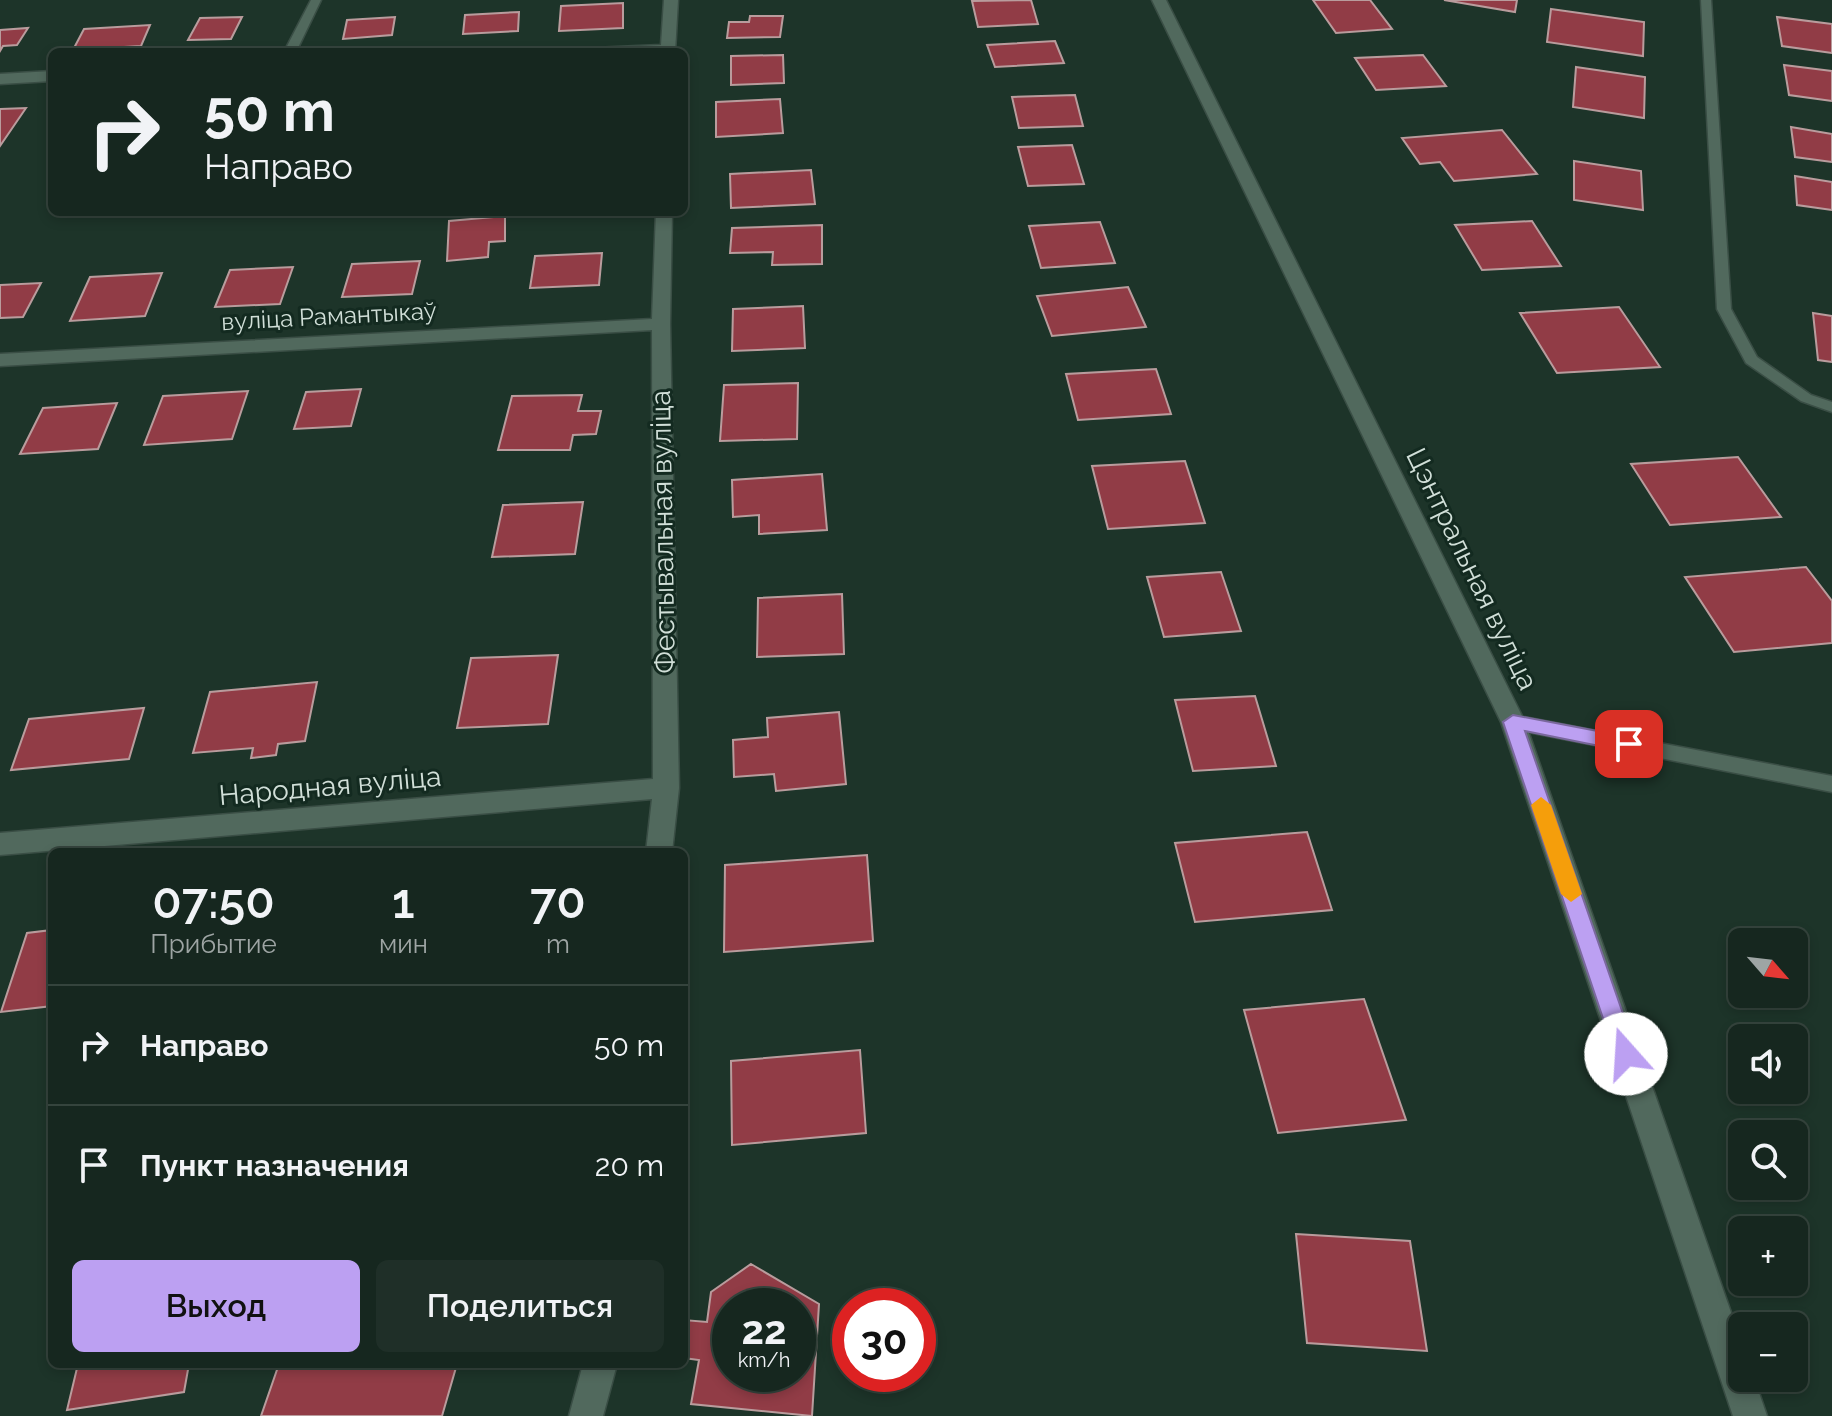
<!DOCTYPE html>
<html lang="ru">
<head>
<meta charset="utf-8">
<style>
  :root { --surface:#16271f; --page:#1f2f28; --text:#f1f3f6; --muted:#9ea5a4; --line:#35443d; --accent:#bca0f2 }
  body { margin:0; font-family:Raleway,sans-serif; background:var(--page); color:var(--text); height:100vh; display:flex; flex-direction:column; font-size:30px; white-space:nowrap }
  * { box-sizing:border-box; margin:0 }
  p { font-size:26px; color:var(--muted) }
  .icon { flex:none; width:44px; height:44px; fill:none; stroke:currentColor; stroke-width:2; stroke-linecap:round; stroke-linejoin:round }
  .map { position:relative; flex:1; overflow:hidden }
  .sheet { position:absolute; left:48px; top:848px; width:640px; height:520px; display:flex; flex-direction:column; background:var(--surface); border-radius:12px; box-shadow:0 4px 12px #0003,0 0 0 2px var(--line) }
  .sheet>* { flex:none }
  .hud { position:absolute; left:48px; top:48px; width:640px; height:168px; border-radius:12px; box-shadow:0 4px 12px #0003,0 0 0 2px var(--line); background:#16271f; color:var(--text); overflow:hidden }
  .needle { width:52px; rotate:118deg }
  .tools { position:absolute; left:1728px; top:928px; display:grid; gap:16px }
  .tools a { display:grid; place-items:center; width:80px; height:80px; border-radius:12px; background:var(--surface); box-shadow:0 4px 12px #0003,0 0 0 2px var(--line); font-size:40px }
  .speed { position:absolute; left:712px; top:1288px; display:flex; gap:16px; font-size:40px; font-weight:700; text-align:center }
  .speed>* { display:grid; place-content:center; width:104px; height:104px; border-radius:50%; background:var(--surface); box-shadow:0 4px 12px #0003,0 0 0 2px var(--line); line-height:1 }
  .speed small { font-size:20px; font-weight:400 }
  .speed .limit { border:12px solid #d22; background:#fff; color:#111 }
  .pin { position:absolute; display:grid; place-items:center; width:68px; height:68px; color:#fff; margin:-34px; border-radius:16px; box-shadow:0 4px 12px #0006 }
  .me { position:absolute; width:88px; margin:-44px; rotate:341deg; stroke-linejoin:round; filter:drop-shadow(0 0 6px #0008) }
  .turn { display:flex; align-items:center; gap:28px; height:168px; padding:0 24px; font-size:36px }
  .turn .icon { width:104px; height:104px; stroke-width:2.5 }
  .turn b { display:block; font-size:56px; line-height:68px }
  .eta { display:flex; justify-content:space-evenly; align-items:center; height:136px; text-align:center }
  .eta b { font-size:48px; font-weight:600; line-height:56px }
  .button { display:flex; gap:16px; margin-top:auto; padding:16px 24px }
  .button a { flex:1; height:92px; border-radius:12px; background:var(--accent); color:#111; font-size:32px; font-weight:600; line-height:92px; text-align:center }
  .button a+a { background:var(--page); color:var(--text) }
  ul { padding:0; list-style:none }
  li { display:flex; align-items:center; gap:24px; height:120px; padding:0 24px; border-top:2px solid var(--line) }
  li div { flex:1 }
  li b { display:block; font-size:30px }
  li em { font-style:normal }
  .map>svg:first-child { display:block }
  .building { fill:#913c46; stroke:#b99c9d; stroke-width:2; fill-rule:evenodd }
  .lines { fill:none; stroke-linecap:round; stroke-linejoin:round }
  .lane-casing { stroke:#3a4e45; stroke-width:3 }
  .street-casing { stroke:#3a4e45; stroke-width:3 }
  .lane { fill:#51695d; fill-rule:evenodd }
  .street { fill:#51695d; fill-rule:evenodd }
  .route { fill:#bca0f2; stroke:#7a689d; stroke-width:2 }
  .slow { fill:#f59e0b }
  .labels { text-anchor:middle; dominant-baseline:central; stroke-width:6; stroke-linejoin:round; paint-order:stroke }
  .far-street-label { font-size:24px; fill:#d1dfd8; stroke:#132a20 }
  .street-label { font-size:28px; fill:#d1dfd8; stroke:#132a20 }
</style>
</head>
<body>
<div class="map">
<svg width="1832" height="1416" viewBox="0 0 1832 1416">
  <rect width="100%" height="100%" fill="#1d3429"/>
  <path class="building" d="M 1031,0 L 1038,24 L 978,27 L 972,1 Z
    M 1313,0 L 1370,0 L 1392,29 L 1336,33 Z
    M 1444,0 L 1517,0 L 1515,12 Z
    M 623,3 L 623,28 L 559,31 L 561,6 Z
    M 1551,9 L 1644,22 L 1643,56 L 1547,42 Z
    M 519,12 L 518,31 L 463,34 L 465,15 Z
    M 750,16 L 783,16 L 780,37 L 727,38 L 729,22 L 749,22 Z
    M 242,17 L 231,39 L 188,40 L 200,18 Z
    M 395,17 L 392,35 L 343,39 L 347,20 Z
    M 1777,17 L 1832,24 L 1832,53 L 1782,46 Z
    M 150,25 L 141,46 L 73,50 L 84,29 Z
    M 28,28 L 17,45 L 3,46 L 0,51 L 0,30 Z
    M 1055,41 L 1064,63 L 995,67 L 987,45 Z
    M 783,55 L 784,83 L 731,85 L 731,56 Z
    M 1423,55 L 1446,86 L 1376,90 L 1355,58 Z
    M 1784,65 L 1832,71 L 1832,101 L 1789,95 Z
    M 1576,67 L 1645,77 L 1644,118 L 1573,107 Z
    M 1075,95 L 1083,126 L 1019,128 L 1012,97 Z
    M 780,99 L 783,133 L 716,137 L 716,102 Z
    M 26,108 L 0,146 L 0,109 Z
    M 1791,127 L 1832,134 L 1832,162 L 1795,157 Z
    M 1502,130 L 1537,174 L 1454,181 L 1440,162 L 1420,164 L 1402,138 Z
    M 1072,145 L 1084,184 L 1028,186 L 1018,147 Z
    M 1574,161 L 1641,171 L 1643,210 L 1574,200 Z
    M 811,170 L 815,204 L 731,208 L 730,174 Z
    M 1795,176 L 1832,182 L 1832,210 L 1797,205 Z
    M 505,216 L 505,241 L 489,242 L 488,257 L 447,261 L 449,221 Z
    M 1532,221 L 1561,266 L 1482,270 L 1455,225 Z
    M 1100,222 L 1115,263 L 1041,268 L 1029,226 Z
    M 822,225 L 822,264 L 772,265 L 773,252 L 730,253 L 732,228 Z
    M 602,253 L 599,285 L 530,288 L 535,256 Z
    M 420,261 L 412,294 L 342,297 L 352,264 Z
    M 293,267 L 280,304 L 215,307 L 230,270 Z
    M 162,273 L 145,316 L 70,321 L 90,277 Z
    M 41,283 L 23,317 L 0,318 L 0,285 Z
    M 1128,287 L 1146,327 L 1052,336 L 1037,296 Z
    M 803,306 L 805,348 L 732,351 L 733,309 Z
    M 1619,307 L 1660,367 L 1557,373 L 1520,313 Z
    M 1813,313 L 1832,316 L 1832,362 L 1818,360 Z
    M 1156,369 L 1171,414 L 1078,420 L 1066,374 Z
    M 798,383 L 797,439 L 720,441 L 724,385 Z
    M 361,389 L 351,426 L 294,429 L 306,392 Z
    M 248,391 L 232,439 L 144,445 L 163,396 Z
    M 582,395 L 578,411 L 601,411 L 596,434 L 573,435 L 570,450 L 498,450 L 512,396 Z
    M 117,403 L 98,449 L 20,454 L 43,408 Z
    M 1738,457 L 1781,517 L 1670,525 L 1631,464 Z
    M 1185,461 L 1205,523 L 1108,529 L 1092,466 Z
    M 822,474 L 827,530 L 759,534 L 759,515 L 733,517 L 732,480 Z
    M 583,502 L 575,554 L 492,557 L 503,505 Z
    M 1806,567 L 1832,601 L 1832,643 L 1734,652 L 1685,577 Z
    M 1221,572 L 1241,631 L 1164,637 L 1147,577 Z
    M 842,594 L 844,654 L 757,657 L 758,598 Z
    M 558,655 L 548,724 L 457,728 L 471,658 Z
    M 317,682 L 305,741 L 278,744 L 276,755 L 251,758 L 253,748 L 193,753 L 210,692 Z
    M 1255,696 L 1276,766 L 1193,771 L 1175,700 Z
    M 144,708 L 129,759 L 11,770 L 29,719 Z
    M 839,712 L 846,784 L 776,791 L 774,774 L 734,777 L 733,740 L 768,737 L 767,718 Z
    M 1307,832 L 1332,910 L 1195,922 L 1175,843 Z
    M 867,855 L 873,941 L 724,952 L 725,865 Z
    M 52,930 L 52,1006 L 1,1012 L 27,933 Z
    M 1364,999 L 1406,1120 L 1278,1133 L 1244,1010 Z
    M 860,1050 L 866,1133 L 732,1145 L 731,1061 Z
    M 1296,1234 L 1410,1241 L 1427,1351 L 1307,1343 Z
    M 751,1264 L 819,1304 L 812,1416 L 691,1404 L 699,1360 L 684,1358 L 684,1320 L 707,1322 L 711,1292 ZM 730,1306 L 798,1306 L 798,1374 L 730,1374 Z
    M 78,1364 L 189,1364 L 184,1392 L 67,1410 Z
    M 279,1364 L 457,1364 L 442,1416 L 261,1416 Z"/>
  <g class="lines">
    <defs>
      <path id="lane" d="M 311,0 L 321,0 L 296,52 L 284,52 Z
        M 1701,0 L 1711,0 L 1731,309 L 1757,357 L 1811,395 L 1832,402 L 1832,412 L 1801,401 L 1746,363 L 1717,309 Z
        M 1513,715 L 1832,776 L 1832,792 L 1513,729 L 1507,727 L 1504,722 L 1507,717 Z"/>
      <path id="street" d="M 664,0 L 678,0 L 675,52 L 587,52 L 594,48 L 661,45 Z
        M 1152,0 L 1166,0 L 1525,722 L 1742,1344 L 1742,1378 L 1754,1378 L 1767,1416 L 1733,1416 L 1501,722 Z
        M 52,71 L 52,81 L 0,84 L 0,74 Z
        M 656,212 L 672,212 L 670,324 L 679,788 L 672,852 L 646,852 L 652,799 L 0,855 L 0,833 L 653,779 L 652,330 L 0,366 L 0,354 L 652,319 Z
        M 583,1364 L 617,1364 L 603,1416 L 569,1416 Z"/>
    </defs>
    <use href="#lane" class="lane-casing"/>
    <use href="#street" class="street-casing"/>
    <use href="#lane" class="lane"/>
    <use href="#street" class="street"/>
  </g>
  <path class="route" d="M 1513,715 L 1629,737 L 1638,744 L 1629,752 L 1525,731 L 1637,1054 L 1634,1061 L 1626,1064 L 1619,1061 L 1615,1054 L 1503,722 Z"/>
  <path class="slow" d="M 1541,797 L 1551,805 L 1582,894 L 1571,902 L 1561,894 L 1531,805 Z"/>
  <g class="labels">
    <g class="far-street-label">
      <text transform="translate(329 316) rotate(-3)">вуліца Рамантыкаў</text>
    </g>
    <g class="street-label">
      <text transform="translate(663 532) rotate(-91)">Фестывальная вуліца</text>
      <text transform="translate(1472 569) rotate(64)">Цэнтральная вуліца</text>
      <text transform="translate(330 786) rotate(-5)">Народная вуліца</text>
    </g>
  </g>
</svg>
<div class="tools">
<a><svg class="needle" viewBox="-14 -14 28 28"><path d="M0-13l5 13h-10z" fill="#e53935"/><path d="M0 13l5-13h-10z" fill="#9ea5a4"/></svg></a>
<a><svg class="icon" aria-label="sound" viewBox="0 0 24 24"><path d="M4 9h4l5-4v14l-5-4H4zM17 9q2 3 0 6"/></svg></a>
<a><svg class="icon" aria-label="search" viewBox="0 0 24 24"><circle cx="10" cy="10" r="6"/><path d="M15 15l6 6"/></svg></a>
<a>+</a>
<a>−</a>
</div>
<div class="speed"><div>22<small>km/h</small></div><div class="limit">30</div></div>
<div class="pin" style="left:1629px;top:744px;background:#d93025"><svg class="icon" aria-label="arrive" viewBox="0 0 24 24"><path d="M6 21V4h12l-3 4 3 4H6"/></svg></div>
<svg class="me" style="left:1626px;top:1054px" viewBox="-20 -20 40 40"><circle r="19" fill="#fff"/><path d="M0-13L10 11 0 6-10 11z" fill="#bca0f2"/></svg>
<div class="hud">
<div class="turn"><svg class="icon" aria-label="right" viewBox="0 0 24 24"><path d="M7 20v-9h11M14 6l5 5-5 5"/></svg><div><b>50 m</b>Направо</div></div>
</div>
<section class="sheet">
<div class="eta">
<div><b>07:50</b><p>Прибытие</p></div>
<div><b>1</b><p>мин</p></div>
<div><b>70</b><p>m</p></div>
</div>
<ul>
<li><svg class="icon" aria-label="right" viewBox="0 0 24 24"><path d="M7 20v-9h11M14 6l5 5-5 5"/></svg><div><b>Направо</b></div><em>50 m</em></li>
<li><svg class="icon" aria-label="arrive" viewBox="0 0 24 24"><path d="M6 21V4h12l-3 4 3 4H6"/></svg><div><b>Пункт назначения</b></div><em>20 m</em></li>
</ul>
<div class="button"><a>Выход</a><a>Поделиться</a></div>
</section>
</div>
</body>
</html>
